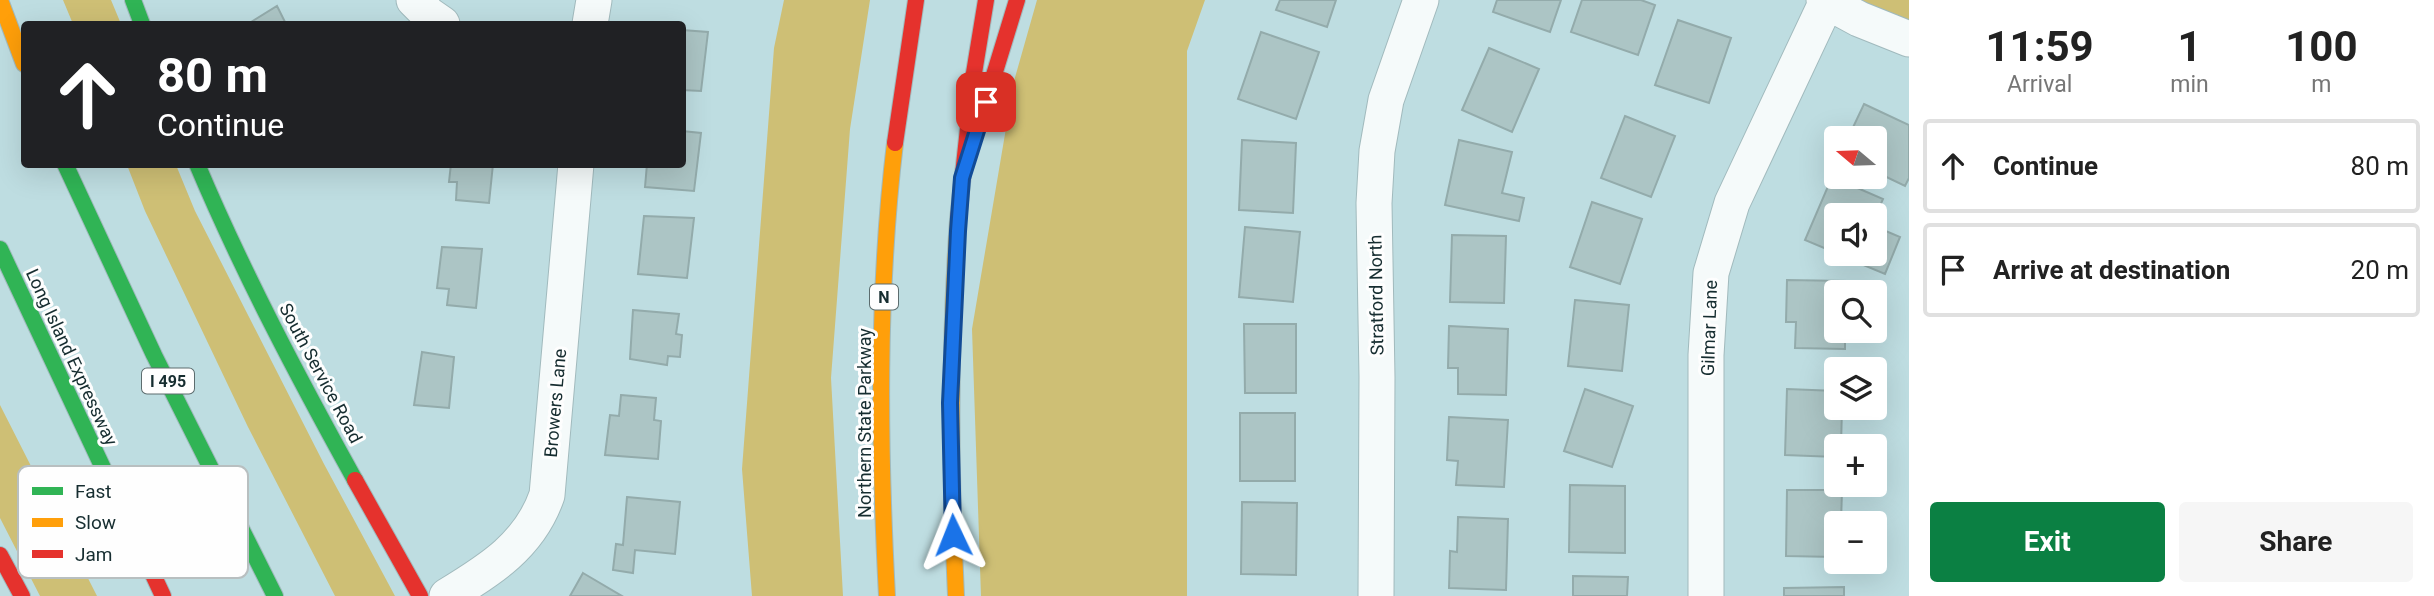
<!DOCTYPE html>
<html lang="en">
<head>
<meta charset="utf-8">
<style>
  :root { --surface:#fff; --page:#f6f6f6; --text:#222; --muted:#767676; --line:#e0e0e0; --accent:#0b8043 }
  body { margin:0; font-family:Roboto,sans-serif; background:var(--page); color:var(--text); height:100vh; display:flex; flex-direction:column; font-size:26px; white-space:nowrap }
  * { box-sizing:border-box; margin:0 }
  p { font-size:23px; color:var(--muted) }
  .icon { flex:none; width:38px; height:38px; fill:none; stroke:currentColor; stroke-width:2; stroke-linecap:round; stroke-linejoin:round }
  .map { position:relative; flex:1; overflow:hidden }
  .side { display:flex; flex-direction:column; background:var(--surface); width:525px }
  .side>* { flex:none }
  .top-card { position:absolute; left:21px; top:21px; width:665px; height:147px; border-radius:7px; box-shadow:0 7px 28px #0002; background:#202124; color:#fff; overflow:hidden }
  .needle { width:46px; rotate:289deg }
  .fabs { position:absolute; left:1824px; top:126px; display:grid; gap:14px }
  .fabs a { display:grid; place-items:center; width:63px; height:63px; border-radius:7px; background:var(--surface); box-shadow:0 7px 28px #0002; font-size:35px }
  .pin { position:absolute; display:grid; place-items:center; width:60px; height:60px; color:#fff; margin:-30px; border-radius:14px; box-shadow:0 4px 10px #0006 }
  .me { position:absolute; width:77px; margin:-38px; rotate:358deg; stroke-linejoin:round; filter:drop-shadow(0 0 5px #0008) }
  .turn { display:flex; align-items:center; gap:24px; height:147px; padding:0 21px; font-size:32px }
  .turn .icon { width:91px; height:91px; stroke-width:2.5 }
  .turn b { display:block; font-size:49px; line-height:60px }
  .eta { display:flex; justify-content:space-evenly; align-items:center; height:119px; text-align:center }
  .eta b { font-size:42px; font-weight:700; line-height:49px }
  .cta { display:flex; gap:14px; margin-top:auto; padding:14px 21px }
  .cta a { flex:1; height:80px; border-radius:7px; background:var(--accent); color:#fff; font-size:28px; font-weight:700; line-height:80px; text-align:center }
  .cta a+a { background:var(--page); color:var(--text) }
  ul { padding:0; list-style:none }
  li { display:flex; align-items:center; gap:21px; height:94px; margin:0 14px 10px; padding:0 7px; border:4px solid var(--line); border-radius:7px }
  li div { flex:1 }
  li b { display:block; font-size:26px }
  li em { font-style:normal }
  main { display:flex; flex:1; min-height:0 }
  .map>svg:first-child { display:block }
  .green { fill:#cebf75 }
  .building { fill:#acc5c5; stroke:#93abab; stroke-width:2 }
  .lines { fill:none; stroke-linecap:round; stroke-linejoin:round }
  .street-casing { stroke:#a1babd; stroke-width:37 }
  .fast-casing { stroke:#a1babd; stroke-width:18 }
  .slow-casing { stroke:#a1babd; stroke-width:18 }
  .jam-casing { stroke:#a1babd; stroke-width:18 }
  .street { stroke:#f5fafa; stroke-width:35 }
  .fast { stroke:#30b455; stroke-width:16 }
  .slow { stroke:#ff9f0a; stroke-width:16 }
  .jam { stroke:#e5322d; stroke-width:16 }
  .route-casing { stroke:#114b97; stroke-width:18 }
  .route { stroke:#1a73e8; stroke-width:12 }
  .labels { text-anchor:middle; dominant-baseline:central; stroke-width:6; stroke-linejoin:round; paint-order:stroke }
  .shield { fill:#fefefe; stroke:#5c6c6e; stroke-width:2 }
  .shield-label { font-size:16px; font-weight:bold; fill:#162d30 }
  .street-label { font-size:18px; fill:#162d30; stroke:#fefefe }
  .key { fill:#fefefe; stroke:#b8bfc0; stroke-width:2 }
  .key-label { font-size:19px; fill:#162d30 }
</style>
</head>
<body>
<main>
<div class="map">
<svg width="1909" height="596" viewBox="0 0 1909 596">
  <rect width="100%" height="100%" fill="#bedde1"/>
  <path class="green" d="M 63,0 L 111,0 L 121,24 L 73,24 Z
    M 784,0 L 870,0 L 850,129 L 831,378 L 843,596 L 752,596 L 742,469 L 774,48 Z
    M 1037,0 L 1205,0 L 1187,51 L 1187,596 L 981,596 L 972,329 L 1014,81 Z
    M 1824,0 L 1909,0 L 1909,39 Z
    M 127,165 L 176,165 L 195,211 L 324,464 L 395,596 L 335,596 L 248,427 L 145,211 Z
    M 0,405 L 97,596 L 40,596 L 0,518 Z"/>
  <path class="building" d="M 1280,0 L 1336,0 L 1327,27 L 1276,10 Z
    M 1497,0 L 1561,0 L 1550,32 L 1493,12 Z
    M 1582,0 L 1641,0 L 1655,5 L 1638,55 L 1571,32 Z
    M 277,6 L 286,24 L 252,24 L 251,22 Z
    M 1678,20 L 1731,38 L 1709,103 L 1655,85 Z
    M 682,30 L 708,32 L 701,91 L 682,90 Z
    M 1261,32 L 1319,52 L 1296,119 L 1238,99 Z
    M 1489,48 L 1539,69 L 1512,132 L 1462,110 Z
    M 1864,104 L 1909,125 L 1909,178 L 1905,186 L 1874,171 L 1874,138 L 1848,138 Z
    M 1625,116 L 1675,136 L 1651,197 L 1601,178 Z
    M 682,131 L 701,133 L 694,191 L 645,187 L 647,164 L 682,164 Z
    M 1242,140 L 1296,143 L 1293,213 L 1239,210 Z
    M 1459,140 L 1512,152 L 1502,193 L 1524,198 L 1519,221 L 1445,205 Z
    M 451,164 L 493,164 L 489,203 L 456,200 L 457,182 L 449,182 Z
    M 1832,177 L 1883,199 L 1874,220 L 1874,215 L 1836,215 L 1836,253 L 1805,240 Z
    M 1592,202 L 1642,219 L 1620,284 L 1570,267 Z
    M 644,216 L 694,218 L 687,278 L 638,274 Z
    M 1874,226 L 1900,237 L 1885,274 L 1837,254 L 1874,254 Z
    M 1245,227 L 1300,232 L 1293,302 L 1239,297 Z
    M 1452,235 L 1506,236 L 1504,303 L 1450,302 Z
    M 442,247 L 482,249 L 476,308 L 447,305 L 449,289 L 437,288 Z
    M 1787,280 L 1846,281 L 1846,292 L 1836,292 L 1836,331 L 1845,331 L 1845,349 L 1795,348 L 1796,322 L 1786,322 Z
    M 1575,300 L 1629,305 L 1622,371 L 1568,366 Z
    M 633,310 L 679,314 L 676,334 L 682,335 L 680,357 L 668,356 L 667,365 L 630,359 Z
    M 1244,324 L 1296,324 L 1296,393 L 1245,393 Z
    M 1449,326 L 1508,329 L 1506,395 L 1458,394 L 1458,368 L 1448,368 Z
    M 422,352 L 454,357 L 449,408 L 414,405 Z
    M 1585,389 L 1633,406 L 1612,467 L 1564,451 Z
    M 1787,389 L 1836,391 L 1836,408 L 1842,408 L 1841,446 L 1836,446 L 1836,457 L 1785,455 Z
    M 621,395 L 656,398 L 654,420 L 661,421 L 658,459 L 605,455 L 610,415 L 619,416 Z
    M 1240,413 L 1295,413 L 1295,481 L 1240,481 Z
    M 1449,417 L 1508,420 L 1504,487 L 1456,485 L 1458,461 L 1447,460 Z
    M 1570,485 L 1625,486 L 1625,553 L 1569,552 Z
    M 1787,490 L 1842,490 L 1841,523 L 1836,523 L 1836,557 L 1786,556 Z
    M 627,497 L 680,502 L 675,554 L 635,550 L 633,573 L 613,570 L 616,544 L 623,545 Z
    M 1242,502 L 1297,503 L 1296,575 L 1241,574 Z
    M 1458,517 L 1508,519 L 1506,590 L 1449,588 L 1450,551 L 1457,552 Z
    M 583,573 L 622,596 L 570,596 Z
    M 1573,576 L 1628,577 L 1627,596 L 1573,596 Z
    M 1844,587 L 1844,596 L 1784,596 L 1784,588 Z"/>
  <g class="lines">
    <defs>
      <path id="street" d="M 414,0 L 429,15 L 442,24
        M 1824,0 L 1859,19 L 1909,39
        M 590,24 L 594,0
        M 447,596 C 490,570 530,545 547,495 L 576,164
        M 1376,596 L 1377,377 L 1374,203 L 1377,151 L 1386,100 L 1421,0
        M 1706,596 L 1706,355 L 1711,273 L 1732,203 L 1827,1"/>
      <path id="fast" d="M 133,0 L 142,24
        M 65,164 L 154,355 L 275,596
        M 197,164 C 243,273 298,377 355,480
        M 0,249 L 119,502"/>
      <path id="slow" d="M 0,0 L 24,64
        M 887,596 C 879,445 877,293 895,143
        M 956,596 C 950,471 949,346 958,220"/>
      <path id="jam" d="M 994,75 L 1017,0
        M 895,143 L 916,0
        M 958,220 L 974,73 L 986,0
        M 355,480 L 420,596
        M 119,502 L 163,596
        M 0,555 L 22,596"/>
    </defs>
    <use href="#street" class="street-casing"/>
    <use href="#fast" class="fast-casing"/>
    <use href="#slow" class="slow-casing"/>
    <use href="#jam" class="jam-casing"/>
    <use href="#street" class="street"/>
    <use href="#fast" class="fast"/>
    <use href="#slow" class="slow"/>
    <use href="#jam" class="jam"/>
  </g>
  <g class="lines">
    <defs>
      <path id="route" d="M 953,535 L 950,403 L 958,231 L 962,178 L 986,102"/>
    </defs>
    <use href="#route" class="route-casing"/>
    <use href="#route" class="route"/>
  </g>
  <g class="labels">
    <g class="shield">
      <rect x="870" y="284.5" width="28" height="25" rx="5"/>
      <rect x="142" y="368.5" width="52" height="25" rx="5"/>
    </g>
    <g class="shield-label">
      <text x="884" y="297">N</text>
      <text x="168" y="381">I 495</text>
    </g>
    <g class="street-label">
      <text transform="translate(1376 295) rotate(-91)">Stratford North</text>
      <text transform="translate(1709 328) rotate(-88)">Gilmar Lane</text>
      <text transform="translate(72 357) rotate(65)">Long Island Expressway</text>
      <text transform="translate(321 373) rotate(62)">South Service Road</text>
      <text transform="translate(555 403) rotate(-85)">Browers Lane</text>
      <text transform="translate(864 423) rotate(-90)">Northern State Parkway</text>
    </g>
  </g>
  <rect x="18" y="466" width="230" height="112" rx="10" class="key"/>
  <rect x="32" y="487" width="31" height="8" fill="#30b455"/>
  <rect x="32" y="518" width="31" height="9" fill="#ff9f0a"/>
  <rect x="32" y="550" width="31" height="8" fill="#e5322d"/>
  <g class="key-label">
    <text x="75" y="498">Fast</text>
    <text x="75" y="529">Slow</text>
    <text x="75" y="561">Jam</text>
  </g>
</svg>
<div class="fabs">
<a><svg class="needle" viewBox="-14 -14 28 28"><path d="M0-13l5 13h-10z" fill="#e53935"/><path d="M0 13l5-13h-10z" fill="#767676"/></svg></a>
<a><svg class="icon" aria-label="sound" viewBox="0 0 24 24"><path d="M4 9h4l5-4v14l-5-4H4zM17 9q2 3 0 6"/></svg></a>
<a><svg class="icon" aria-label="search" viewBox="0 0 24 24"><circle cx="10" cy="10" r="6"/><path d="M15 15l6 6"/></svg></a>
<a><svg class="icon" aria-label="layers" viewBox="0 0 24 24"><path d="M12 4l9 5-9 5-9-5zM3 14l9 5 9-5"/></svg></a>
<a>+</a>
<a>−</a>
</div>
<div class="pin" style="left:986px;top:102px;background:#d93025"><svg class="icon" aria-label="arrive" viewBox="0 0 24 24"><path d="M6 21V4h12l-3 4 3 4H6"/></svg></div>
<svg class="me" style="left:953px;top:535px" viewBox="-20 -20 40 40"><path d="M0-17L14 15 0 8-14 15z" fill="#1a73e8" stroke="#fff" stroke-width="4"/></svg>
<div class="top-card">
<div class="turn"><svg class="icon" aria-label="ahead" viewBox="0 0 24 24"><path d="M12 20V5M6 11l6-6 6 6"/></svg><div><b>80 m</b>Continue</div></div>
</div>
</div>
<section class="side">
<div class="eta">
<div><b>11:59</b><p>Arrival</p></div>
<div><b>1</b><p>min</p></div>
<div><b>100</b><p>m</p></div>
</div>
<ul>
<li><svg class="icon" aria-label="ahead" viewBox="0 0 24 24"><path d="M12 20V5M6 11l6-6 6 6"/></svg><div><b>Continue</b></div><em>80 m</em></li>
<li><svg class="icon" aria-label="arrive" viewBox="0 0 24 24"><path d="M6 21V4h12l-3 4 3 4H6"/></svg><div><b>Arrive at destination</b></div><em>20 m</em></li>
</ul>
<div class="cta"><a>Exit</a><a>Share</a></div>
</section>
</main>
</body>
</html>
